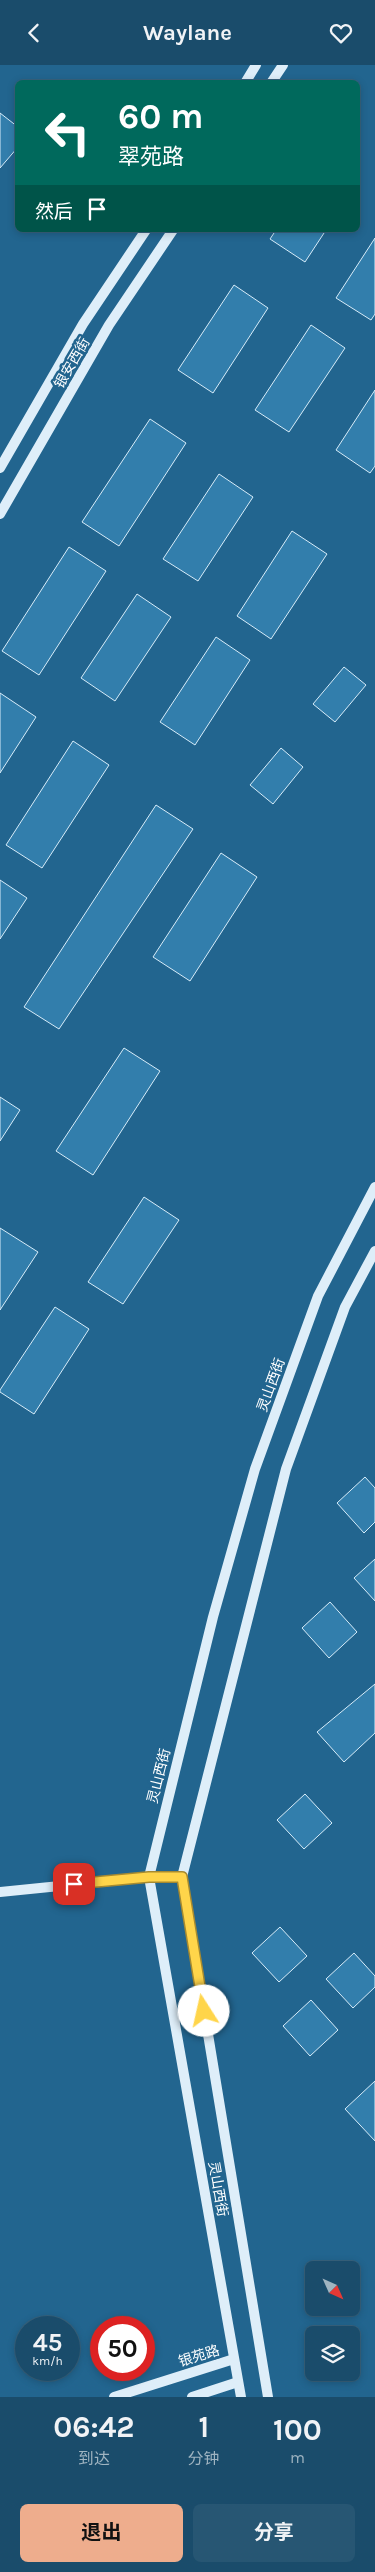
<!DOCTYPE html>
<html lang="zh">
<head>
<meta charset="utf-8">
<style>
  :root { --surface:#1a4c6b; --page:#275673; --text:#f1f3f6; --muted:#9fb4c1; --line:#38637e; --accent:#eead8d }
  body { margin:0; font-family:Karla,"Noto Sans SC",sans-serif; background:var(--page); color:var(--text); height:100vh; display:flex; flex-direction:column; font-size:19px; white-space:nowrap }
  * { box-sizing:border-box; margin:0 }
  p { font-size:16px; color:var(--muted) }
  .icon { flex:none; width:28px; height:28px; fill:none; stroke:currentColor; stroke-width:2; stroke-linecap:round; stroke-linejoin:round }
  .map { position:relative; height:2332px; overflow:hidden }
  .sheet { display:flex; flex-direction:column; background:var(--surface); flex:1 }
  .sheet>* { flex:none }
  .top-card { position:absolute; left:15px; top:15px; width:345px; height:152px; border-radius:8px; box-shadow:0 2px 8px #0003,0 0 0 1px var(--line); background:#00695c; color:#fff; overflow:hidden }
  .needle { width:32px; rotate:135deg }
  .buttons { position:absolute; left:305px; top:2196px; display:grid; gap:10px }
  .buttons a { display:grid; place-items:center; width:55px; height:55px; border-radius:8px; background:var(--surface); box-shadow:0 2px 8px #0003,0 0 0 1px var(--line); font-size:25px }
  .speed { position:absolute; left:15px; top:2251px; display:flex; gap:10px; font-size:25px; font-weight:700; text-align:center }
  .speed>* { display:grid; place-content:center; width:65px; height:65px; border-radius:50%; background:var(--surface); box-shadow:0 2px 8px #0003,0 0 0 1px var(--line); line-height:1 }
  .speed small { font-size:12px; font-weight:400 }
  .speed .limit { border:8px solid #d22; background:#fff; color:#111 }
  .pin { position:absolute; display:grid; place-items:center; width:42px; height:42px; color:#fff; margin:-21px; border-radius:10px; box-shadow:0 2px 8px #0006 }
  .me { position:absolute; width:55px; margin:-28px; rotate:350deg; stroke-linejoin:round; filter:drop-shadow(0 0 4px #0008) }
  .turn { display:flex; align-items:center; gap:18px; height:105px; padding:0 20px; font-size:22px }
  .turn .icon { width:65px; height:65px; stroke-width:2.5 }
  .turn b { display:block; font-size:35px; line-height:42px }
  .then { display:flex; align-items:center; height:48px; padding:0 20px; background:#0003; gap:10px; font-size:19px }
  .eta { display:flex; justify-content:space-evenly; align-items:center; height:85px; text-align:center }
  .eta b { font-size:30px; font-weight:700; line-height:35px }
  .button { display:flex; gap:10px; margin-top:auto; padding:10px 20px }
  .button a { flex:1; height:58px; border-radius:8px; background:var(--accent); color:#111; font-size:20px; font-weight:700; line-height:58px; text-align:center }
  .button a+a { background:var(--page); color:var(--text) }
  header { display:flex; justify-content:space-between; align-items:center; height:65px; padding:0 20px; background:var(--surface); font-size:22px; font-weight:700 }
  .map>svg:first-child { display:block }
  .building { fill:#327eac; stroke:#d7ecf9 }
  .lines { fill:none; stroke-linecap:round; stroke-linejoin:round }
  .secondary { stroke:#deeef9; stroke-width:10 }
  .route-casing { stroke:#a68a30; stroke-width:12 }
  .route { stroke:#ffd54a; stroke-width:9 }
  .labels { text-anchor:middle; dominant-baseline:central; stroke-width:5; stroke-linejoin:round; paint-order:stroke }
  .street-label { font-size:14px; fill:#fff; stroke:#22658f }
</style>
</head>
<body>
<header><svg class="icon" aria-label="back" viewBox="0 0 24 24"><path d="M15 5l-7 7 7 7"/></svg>Waylane<svg class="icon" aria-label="heart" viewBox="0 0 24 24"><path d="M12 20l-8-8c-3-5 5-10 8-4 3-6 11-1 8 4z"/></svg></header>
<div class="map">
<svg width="375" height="2332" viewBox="0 0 375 2332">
  <rect width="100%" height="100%" fill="#22658f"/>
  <path class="building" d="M 0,48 L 18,62 L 18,82 L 0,103 Z
    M 276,165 L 326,165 L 305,197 L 270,174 Z
    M 375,173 L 375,249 L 371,255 L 336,233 Z
    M 234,220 L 268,243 L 213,328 L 178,305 Z
    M 311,260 L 345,283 L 289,367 L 255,345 Z
    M 375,325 L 375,401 L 370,408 L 336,385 Z
    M 150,354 L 186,378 L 119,481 L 82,457 Z
    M 219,409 L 253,432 L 198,516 L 163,494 Z
    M 292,466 L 327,489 L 271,574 L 237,551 Z
    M 69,482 L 106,506 L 39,610 L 2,586 Z
    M 137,529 L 171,552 L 115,636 L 81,613 Z
    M 216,572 L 250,595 L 195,680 L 160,657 Z
    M 344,602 L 366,620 L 335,657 L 313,639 Z
    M 0,628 L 36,652 L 0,708 Z
    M 73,676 L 109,700 L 42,803 L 6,780 Z
    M 281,683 L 303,702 L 273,739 L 250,720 Z
    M 156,740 L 193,764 L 59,964 L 24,942 Z
    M 221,788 L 257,812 L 190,916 L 153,892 Z
    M 0,815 L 27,833 L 0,874 Z
    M 124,983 L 160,1006 L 93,1110 L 56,1086 Z
    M 0,1032 L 20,1045 L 0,1076 Z
    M 144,1132 L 179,1155 L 123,1239 L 88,1217 Z
    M 0,1163 L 38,1187 L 0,1245 Z
    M 55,1242 L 89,1264 L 34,1349 L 0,1327 L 0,1325 Z
    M 365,1412 L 375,1423 L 375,1457 L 364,1468 L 337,1438 Z
    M 375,1494 L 375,1536 L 354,1513 Z
    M 330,1537 L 357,1567 L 329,1593 L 302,1563 Z
    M 375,1619 L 375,1668 L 344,1697 L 317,1667 Z
    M 305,1729 L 332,1758 L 304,1784 L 277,1755 Z
    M 280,1862 L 307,1891 L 279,1917 L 252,1888 Z
    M 354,1888 L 375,1911 L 375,1922 L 353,1943 L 326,1914 Z
    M 311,1935 L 338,1965 L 310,1991 L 283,1961 Z
    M 375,2016 L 375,2076 L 345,2044 Z"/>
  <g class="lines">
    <path class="secondary" d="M 245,18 L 256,0
      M 271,18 L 283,0
      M 0,403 L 83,259 L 146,165
      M 0,449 L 109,260 L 173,165
      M 0,1827 L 149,1812 L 182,1812
      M 114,2332 L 234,2294
      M 192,2332 L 238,2317
      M 241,2332 L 149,1812 L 213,1552 L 255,1404 L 318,1231 L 375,1122
      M 268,2332 L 182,1812 L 286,1404 L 345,1242 L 375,1186"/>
  </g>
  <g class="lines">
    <defs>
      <path id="route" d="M 74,1819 L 149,1812 L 182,1812 L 204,1946"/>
    </defs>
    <use href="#route" class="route-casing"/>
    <use href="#route" class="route"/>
  </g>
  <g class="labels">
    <g class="street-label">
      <text transform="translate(72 298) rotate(-60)">银安西街</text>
      <text transform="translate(271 1320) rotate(-70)">灵山西街</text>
      <text transform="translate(159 1711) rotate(-76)">灵山西街</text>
      <text transform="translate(218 2124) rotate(80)">灵山西街</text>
      <text transform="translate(199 2291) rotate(-17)">银苑路</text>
    </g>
  </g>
</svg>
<div class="buttons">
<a><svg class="needle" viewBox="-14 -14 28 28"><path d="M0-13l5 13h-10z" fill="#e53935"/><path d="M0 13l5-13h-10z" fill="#9fb4c1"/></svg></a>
<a><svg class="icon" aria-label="layers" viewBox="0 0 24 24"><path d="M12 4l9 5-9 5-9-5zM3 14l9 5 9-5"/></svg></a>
</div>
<div class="speed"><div>45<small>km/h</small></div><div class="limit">50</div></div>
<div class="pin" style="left:74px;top:1819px;background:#d93025"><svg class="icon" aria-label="arrive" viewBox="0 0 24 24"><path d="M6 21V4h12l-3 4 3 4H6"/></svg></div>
<svg class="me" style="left:204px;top:1946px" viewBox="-20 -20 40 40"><circle r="19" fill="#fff"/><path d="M0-13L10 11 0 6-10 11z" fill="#ffd54a"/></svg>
<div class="top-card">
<div class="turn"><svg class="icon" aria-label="left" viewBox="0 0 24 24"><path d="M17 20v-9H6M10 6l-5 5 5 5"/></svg><div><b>60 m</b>翠苑路</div></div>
<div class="then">然后<svg class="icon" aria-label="arrive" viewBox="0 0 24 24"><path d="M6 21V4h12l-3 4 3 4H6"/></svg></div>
</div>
</div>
<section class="sheet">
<div class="eta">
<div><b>06:42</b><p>到达</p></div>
<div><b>1</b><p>分钟</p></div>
<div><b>100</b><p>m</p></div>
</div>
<div class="button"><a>退出</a><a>分享</a></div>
</section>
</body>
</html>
